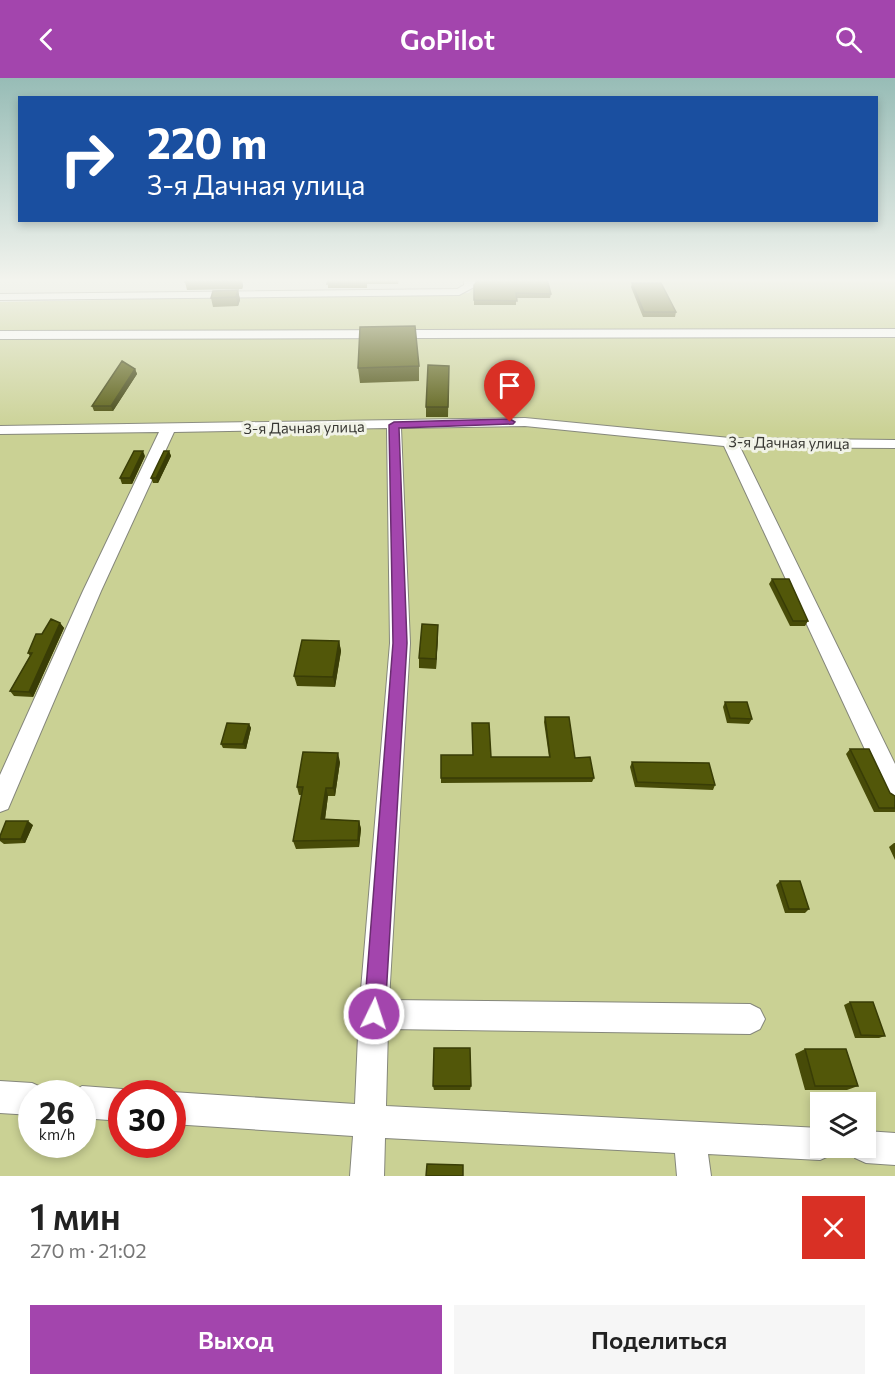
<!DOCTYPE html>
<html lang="ru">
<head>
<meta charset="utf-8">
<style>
  :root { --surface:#fff; --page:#f6f6f6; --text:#222; --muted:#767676; --accent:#a345ad }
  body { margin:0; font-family:Commissioner,sans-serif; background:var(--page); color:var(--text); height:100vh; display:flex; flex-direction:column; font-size:22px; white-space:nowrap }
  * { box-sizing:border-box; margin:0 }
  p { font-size:20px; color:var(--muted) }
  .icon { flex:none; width:33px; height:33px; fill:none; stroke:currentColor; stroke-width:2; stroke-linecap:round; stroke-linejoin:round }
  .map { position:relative; height:1098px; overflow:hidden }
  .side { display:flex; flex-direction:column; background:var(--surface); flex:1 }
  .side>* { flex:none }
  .hud { position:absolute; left:18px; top:18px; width:860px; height:126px; border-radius:0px; box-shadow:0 3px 9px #0003; background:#1a4fa0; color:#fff; overflow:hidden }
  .fabs { position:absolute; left:810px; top:1014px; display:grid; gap:12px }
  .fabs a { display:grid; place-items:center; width:66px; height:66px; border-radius:0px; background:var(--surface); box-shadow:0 3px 9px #0003; font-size:30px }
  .speed { position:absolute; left:18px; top:1002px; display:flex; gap:12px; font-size:30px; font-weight:700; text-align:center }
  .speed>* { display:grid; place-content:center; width:78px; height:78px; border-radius:50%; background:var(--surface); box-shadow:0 3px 9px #0003; line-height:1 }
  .speed small { font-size:15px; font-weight:400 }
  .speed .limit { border:9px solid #d22; background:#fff; color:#111 }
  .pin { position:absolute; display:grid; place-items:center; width:51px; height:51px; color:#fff; margin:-62px -26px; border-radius:50% 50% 50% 0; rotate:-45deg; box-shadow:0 0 6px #0007 }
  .pin .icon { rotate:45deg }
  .me { position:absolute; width:66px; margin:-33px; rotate:4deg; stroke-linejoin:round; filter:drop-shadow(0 0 4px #0008) }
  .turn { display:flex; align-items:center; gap:21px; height:126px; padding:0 30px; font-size:27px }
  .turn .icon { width:78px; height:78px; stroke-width:2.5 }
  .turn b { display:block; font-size:42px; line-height:51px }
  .round { display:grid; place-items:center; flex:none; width:63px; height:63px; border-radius:0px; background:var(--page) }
  .headline { display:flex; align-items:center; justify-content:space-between; height:102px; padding:0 30px }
  h1 { font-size:36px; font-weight:600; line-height:45px }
  .cta { display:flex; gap:12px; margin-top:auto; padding:12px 30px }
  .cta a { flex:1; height:69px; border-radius:0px; background:var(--accent); color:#fff; font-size:24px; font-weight:600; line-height:69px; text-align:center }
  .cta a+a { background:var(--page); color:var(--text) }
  header { display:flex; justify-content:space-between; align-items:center; height:78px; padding:0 30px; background:var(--accent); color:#fff; font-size:27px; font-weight:600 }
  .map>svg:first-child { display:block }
  .green { fill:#cad194; fill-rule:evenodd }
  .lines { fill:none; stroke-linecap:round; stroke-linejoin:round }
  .minor-casing { stroke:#85877b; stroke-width:2 }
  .minor { fill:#fff; fill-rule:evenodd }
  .wall { fill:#474b08 }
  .shaded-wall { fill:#393d06 }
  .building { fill:#525709; stroke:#393d06; stroke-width:1.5 }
  .route { fill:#a345ad; stroke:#6a2d70; stroke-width:1.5 }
  .labels { text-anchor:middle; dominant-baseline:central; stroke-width:6; stroke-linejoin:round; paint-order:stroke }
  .far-street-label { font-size:15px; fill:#393934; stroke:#f1f3e7 }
</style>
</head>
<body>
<header><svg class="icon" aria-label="back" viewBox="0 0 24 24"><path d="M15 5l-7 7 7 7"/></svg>GoPilot<svg class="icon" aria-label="search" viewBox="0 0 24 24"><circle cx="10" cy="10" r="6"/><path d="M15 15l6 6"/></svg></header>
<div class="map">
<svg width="895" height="1098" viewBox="0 0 895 1098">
  <rect width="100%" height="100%" fill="#e4e6da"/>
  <path class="green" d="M 474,201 L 895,201 L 895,1098 L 0,1098 L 0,224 L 469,215 L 475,208 ZM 32,1016 L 82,1016 L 82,1066 L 32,1066 ZM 122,1016 L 172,1016 L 172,1066 L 122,1066 ZM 820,1024 L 866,1024 L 866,1070 L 820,1070 Z"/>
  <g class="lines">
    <defs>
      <path id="minor" d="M 464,201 L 474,201 L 476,208 L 459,217 L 0,222 L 0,216 L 457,211 L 464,207 Z
        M 895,251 L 895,259 L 0,261 L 0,253 Z
        M 525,340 L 730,360 L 895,362 L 895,370 L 740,369 L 895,686 L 895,722 L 887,719 L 724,368 L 525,348 L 401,350 L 410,565 L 389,922 L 750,926 L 760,931 L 765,941 L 760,951 L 750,956 L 388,951 L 386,1028 L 820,1050 L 820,1070 L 835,1070 L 831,1077 L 820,1082 L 708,1076 L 711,1098 L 677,1098 L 675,1075 L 385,1060 L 384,1098 L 350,1098 L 353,1058 L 172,1046 L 172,1016 L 169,1016 L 172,1014 L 355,1026 L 359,936 L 390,565 L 387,350 L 174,354 L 101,513 L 8,731 L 0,734 L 0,697 L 83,513 L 159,354 L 0,356 L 0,348 Z
        M 0,1003 L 32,1005 L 43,1010 L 45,1016 L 32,1016 L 32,1037 L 0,1035 Z
        M 82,1008 L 122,1011 L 132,1016 L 122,1016 L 122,1043 L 82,1040 L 82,1016 L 70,1016 Z
        M 866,1053 L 895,1055 L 895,1087 L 866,1085 L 855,1080 L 850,1070 L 866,1070 Z"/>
    </defs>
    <use href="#minor" class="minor-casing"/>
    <use href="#minor" class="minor"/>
  </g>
  <path class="wall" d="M 186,201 L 242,201 L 243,208 L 242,211 L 187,212 L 185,204 Z
    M 328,201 L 399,201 L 398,206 L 367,206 L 367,210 L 328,210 Z
    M 475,201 L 547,201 L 551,216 L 550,220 L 516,220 L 516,227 L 474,227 L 474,207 L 477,204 Z
    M 632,205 L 676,234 L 675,239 L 643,239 L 631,209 Z
    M 238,212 L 240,222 L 238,228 L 213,229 L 211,220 Z
    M 419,288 L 419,303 L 360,305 L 358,290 Z
    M 449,288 L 448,339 L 426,339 L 426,329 Z
    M 135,291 L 137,296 L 113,333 L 94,333 L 92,328 Z
    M 169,373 L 171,378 L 158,405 L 153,405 L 151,400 Z
    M 145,378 L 132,406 L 122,406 L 120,400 Z
    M 772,501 L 808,543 L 805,548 L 790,548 L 769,506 Z
    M 60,545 L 64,550 L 33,619 L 14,618 L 10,613 L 30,578 L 28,575 L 42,556 Z
    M 438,557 L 436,591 L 419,590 L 419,580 Z
    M 339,563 L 341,573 L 335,609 L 297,608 L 294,598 Z
    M 725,624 L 752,641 L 749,646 L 727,645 L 723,629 Z
    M 545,639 L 575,680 L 594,700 L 592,704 L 441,705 L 441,700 L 473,677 L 491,679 L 549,679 L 544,644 Z
    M 249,646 L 251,650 L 246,671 L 223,670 L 221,666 Z
    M 850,671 L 890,715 L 895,718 L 895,734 L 874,734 L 846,676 Z
    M 340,684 L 335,718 L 328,718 L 325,741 L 359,743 L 361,751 L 359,769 L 296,771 L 293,763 L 302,717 L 299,717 L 297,709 Z
    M 632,684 L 715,707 L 713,712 L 635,709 L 630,689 Z
    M 33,747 L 25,765 L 4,766 L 0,763 L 0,758 Z
    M 894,765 L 895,765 L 895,782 L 889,769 Z
    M 780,803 L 809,831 L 805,835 L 785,835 L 776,807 Z
    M 850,924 L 885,958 L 879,960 L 855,960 L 844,927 Z
    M 805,971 L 858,1008 L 847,1012 L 805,1012 L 795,976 Z
    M 433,1008 L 471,1008 L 470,1012 L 434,1012 Z"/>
  <path class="shaded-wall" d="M 241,201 L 243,208 L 242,211 L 240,203 Z
    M 238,212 L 240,222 L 238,228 L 236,219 Z
    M 135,291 L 137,296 L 113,333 L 111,328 Z
    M 143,373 L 145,378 L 132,406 L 130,400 Z
    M 169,373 L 171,378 L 158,405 L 156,400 Z
    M 60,545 L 64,550 L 33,619 L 29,614 Z
    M 438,547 L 438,557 L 436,591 L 436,581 Z
    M 339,563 L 341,573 L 335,609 L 333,599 Z
    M 249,646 L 251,650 L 246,671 L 243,666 Z
    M 338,675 L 340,684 L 335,718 L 333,710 Z
    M 326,710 L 328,718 L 324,749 L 321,741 Z
    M 28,743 L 33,747 L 25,765 L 21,761 Z
    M 359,743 L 361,751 L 359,769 L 358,762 Z"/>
  <path class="building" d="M 186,201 L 241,201 L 240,203 L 185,204 Z
    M 328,201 L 367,201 L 366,205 L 327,206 Z
    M 477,201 L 547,201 L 551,216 L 516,215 L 517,223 L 474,222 L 474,207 L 478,203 Z
    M 632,205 L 661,205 L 676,234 L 644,234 Z
    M 238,212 L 236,219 L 211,220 L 213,213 Z
    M 415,248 L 419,288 L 358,290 L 360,249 Z
    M 122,283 L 135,291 L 111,328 L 92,328 Z
    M 428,287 L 449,288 L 448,329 L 426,329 Z
    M 134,373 L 143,373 L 130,400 L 120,400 Z
    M 164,373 L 169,373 L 156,400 L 151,400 Z
    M 772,501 L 789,501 L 808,543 L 793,543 Z
    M 51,541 L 60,545 L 29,614 L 10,613 L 32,575 L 28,575 L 36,556 L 42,556 Z
    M 422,546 L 438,547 L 436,581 L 419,580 Z
    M 302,562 L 339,563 L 333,599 L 294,598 Z
    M 725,624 L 747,624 L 752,641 L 730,640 Z
    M 545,639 L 569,639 L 575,680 L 590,679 L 594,700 L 441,700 L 441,677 L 473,677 L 472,645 L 489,645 L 491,679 L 550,679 Z
    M 227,645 L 249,646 L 243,666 L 221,666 Z
    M 850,671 L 869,671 L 890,715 L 895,718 L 895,730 L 879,730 Z
    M 303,674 L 338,675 L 333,710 L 326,710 L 321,741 L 359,743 L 358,762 L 293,763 L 303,709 L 297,709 Z
    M 632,684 L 709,685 L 715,707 L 637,704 Z
    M 6,743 L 28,743 L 21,761 L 0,761 L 0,758 Z
    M 780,803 L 800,803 L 809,831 L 789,831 Z
    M 850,924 L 873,924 L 885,958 L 861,957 Z
    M 434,970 L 470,970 L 471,1008 L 433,1008 Z
    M 805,971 L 846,971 L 858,1008 L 815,1008 Z
    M 427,1086 L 463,1087 L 463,1098 L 426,1098 Z"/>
  <linearGradient id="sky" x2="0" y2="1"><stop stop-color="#97bcb6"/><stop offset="0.57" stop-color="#f3f4ee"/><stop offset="1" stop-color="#f3f4ee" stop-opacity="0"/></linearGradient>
  <rect width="895" height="355" fill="url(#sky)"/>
  <path class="route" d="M 510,341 L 515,344 L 513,346 L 399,350 L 407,565 L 385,936 L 382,943 L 374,946 L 367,943 L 364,936 L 393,565 L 389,347 L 394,344 Z"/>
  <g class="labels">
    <g class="far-street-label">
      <text transform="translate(304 349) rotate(-1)">3-я Дачная улица</text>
      <text transform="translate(789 364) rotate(1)">3-я Дачная улица</text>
    </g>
  </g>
</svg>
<div class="fabs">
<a><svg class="icon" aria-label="layers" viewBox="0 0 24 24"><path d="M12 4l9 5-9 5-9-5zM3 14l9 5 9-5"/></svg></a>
</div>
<div class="speed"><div>26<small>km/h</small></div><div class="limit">30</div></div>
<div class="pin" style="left:510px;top:344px;background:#d93025"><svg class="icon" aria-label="arrive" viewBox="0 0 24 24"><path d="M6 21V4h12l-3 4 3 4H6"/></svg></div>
<svg class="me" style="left:374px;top:936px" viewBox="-20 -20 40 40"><circle r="17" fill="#a345ad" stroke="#fff" stroke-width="3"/><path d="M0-11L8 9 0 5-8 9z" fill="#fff"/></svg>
<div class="hud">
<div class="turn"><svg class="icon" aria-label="right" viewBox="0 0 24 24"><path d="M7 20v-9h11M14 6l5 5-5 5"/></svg><div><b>220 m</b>3-я Дачная улица</div></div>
</div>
</div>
<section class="side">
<div class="headline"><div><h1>1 мин</h1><p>270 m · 21:02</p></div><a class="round" style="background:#d93025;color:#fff"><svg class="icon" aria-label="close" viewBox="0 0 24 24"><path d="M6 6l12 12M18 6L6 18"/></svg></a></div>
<div class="cta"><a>Выход</a><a>Поделиться</a></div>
</section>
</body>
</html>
